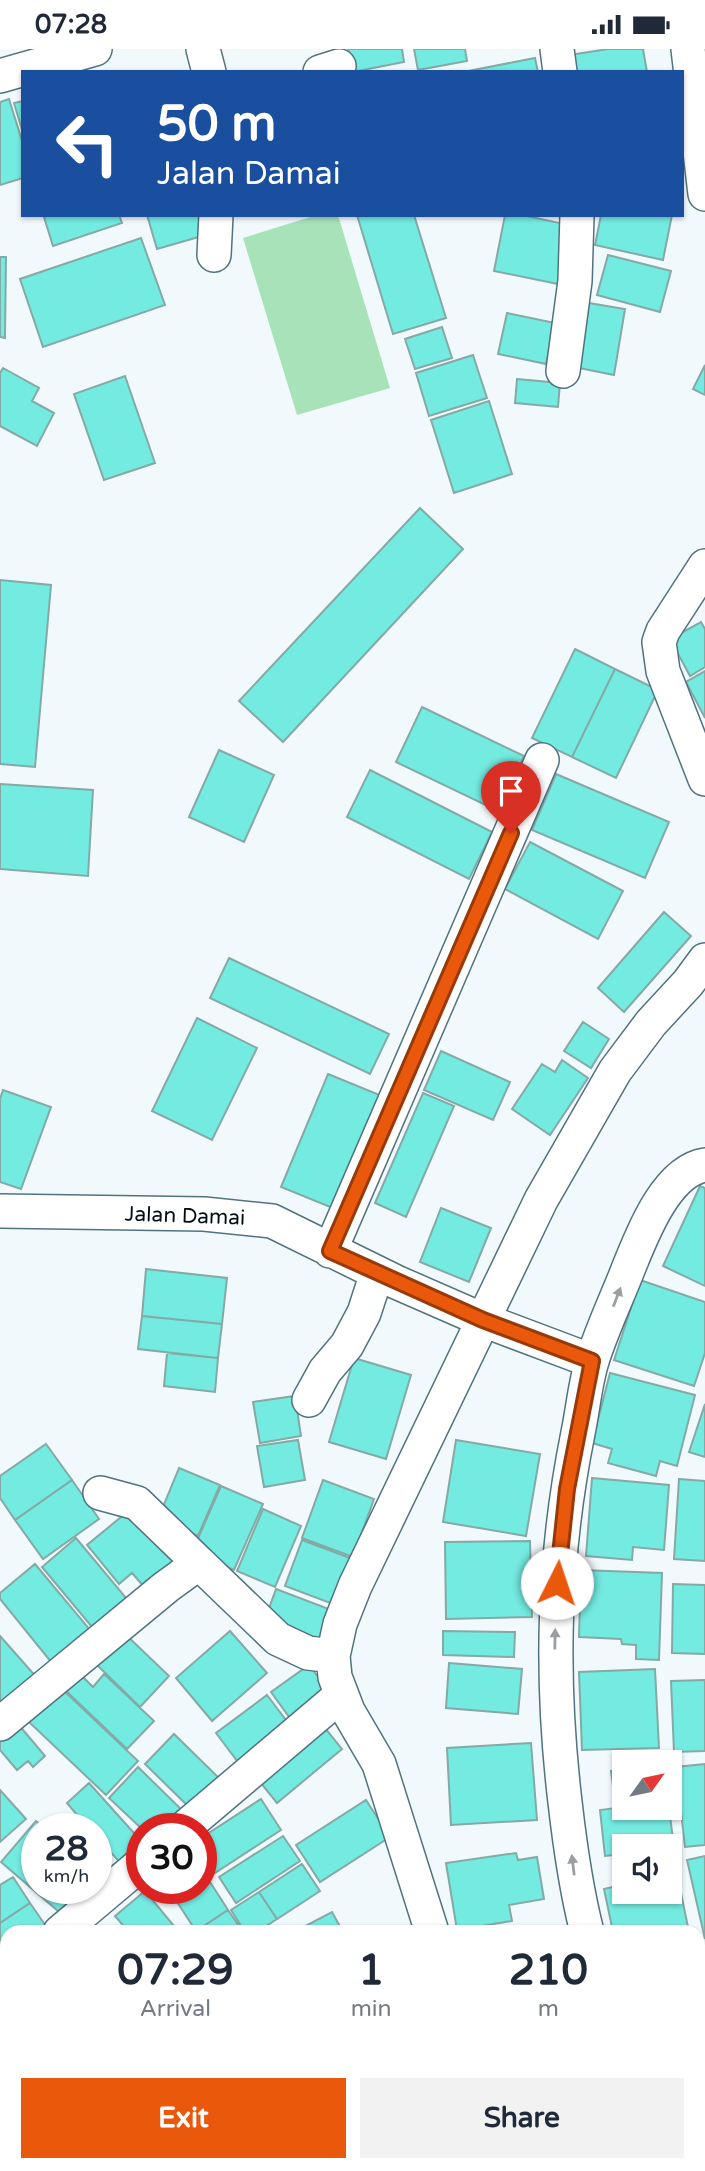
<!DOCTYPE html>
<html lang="en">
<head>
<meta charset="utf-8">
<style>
  :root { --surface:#fff; --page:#f2f2f3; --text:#1f2937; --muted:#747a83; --accent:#ea580c }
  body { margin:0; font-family:"Varela Round",sans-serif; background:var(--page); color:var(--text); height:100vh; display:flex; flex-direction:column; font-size:26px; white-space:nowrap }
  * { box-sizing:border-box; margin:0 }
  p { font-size:23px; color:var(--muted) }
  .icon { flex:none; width:38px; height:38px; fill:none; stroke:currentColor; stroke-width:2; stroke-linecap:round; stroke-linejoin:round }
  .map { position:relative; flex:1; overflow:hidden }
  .panel { position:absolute; left:0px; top:1876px; width:705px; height:247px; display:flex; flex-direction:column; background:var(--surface); border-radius:21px 21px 0 0; box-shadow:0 2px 5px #0004 }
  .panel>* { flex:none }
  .top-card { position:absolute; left:21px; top:21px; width:663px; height:147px; border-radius:0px; box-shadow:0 2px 5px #0004; background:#1a4fa0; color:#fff; overflow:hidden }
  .needle { width:46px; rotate:57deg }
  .fabs { position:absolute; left:612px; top:1701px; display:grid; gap:14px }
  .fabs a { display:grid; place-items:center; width:70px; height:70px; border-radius:0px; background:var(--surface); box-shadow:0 2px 5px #0004; font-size:35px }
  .speed { position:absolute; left:21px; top:1764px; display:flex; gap:14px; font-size:35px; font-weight:700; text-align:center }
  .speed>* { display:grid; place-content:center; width:91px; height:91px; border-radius:50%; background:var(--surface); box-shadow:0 2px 5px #0004; line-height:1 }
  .speed small { font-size:18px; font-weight:400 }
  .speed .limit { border:10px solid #d22; background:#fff; color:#111 }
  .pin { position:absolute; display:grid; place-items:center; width:60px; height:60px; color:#fff; margin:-72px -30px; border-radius:50% 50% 50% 0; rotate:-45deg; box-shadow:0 0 7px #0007 }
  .pin .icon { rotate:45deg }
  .me { position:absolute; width:77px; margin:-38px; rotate:4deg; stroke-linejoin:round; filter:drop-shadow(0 0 5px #0008) }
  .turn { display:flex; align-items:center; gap:24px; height:147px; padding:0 21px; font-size:32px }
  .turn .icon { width:91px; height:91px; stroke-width:2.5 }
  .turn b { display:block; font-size:49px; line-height:60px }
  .eta { display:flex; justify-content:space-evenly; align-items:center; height:119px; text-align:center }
  .eta b { font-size:42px; font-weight:700; line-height:49px }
  .cta { display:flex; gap:14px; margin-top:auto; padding:14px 21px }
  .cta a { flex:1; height:80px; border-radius:0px; background:var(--accent); color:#fff; font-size:28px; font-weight:700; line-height:80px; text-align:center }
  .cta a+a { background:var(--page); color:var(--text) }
  .status { display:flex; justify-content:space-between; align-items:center; height:49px; padding:0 35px; background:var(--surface); direction:ltr }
  .status svg { height:19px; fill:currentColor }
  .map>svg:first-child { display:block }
  .green { fill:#a7e2b9 }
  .building { fill:#74ebe1; stroke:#83aaa6; stroke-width:2 }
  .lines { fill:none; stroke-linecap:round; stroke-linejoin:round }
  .minor-casing { stroke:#51737f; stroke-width:36 }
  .minor { stroke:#fff; stroke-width:33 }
  .oneway { fill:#9a9fa1 }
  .route-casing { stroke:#983908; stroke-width:18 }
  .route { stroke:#ea580c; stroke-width:12 }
  .labels { text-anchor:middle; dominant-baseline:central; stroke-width:7; stroke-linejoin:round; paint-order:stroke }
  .street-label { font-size:21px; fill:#030f13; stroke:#fff }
</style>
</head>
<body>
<div class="status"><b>07:28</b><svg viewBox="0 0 49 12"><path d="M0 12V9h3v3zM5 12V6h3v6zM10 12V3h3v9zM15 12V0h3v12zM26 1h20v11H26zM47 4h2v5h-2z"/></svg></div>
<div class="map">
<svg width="705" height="2122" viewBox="0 0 705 2122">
  <rect width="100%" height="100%" fill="#f2f9fc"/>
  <path class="green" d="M 317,166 L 338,166 L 390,339 L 297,366 L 243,189 Z"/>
  <path class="building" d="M 348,0 L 402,0 L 404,13 L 353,23 Z
    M 414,0 L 465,0 L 467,12 L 418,21 Z
    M 608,0 L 643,0 L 647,23 L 572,23 L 569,6 Z
    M 535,9 L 538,23 L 463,23 Z
    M 9,50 L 23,95 L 23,129 L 0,136 L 0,53 Z
    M 23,52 L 23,84 L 14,54 Z
    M 49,166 L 119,166 L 122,174 L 53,197 L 44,168 Z
    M 147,166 L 203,166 L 209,185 L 157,200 Z
    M 357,166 L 414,166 L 446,269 L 393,285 Z
    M 505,166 L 522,166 L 569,176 L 558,235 L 494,222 Z
    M 601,166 L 672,166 L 663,211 L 595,196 Z
    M 141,189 L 165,256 L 43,298 L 20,230 Z
    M 608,206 L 671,222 L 660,263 L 597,246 Z
    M 0,208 L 6,208 L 5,289 L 0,288 Z
    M 589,254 L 625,260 L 614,326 L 579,319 Z
    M 507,264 L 555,274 L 546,315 L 498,305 Z
    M 442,278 L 452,309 L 415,320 L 405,290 Z
    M 473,306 L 487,349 L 429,367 L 416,324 Z
    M 705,316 L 705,346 L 693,340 Z
    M 3,319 L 39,339 L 32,352 L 54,364 L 37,397 L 0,377 L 0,324 Z
    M 125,327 L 155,414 L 104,431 L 74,345 Z
    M 517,330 L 560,334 L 558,358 L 515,354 Z
    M 489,352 L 512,425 L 454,444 L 431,371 Z
    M 420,459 L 463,500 L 283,693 L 239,652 Z
    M 0,531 L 51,536 L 35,718 L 0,715 Z
    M 701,573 L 705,580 L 705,618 L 690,627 L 670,590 Z
    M 575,600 L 615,620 L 572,708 L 532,689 Z
    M 615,620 L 658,641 L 616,729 L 572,708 Z
    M 705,622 L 705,669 L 686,633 Z
    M 422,658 L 524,707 L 498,762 L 396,713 Z
    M 219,701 L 274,726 L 244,793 L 189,768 Z
    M 370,721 L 492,783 L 469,830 L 347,768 Z
    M 556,725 L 669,773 L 645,829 L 532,781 Z
    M 0,735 L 93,741 L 88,827 L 0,820 Z
    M 530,793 L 623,842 L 598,890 L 505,840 Z
    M 664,863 L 691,887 L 624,963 L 598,939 Z
    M 229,909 L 389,985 L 370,1025 L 210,949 Z
    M 197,969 L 257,999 L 212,1091 L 152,1062 Z
    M 583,973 L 609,990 L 591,1019 L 564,1002 Z
    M 441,1002 L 510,1033 L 493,1071 L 424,1041 Z
    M 562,1011 L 588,1029 L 550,1086 L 512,1060 L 542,1015 L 555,1023 Z
    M 328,1025 L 382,1047 L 335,1160 L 281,1138 Z
    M 3,1041 L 51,1058 L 21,1140 L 0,1133 L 0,1050 Z
    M 423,1044 L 454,1057 L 406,1168 L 375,1154 Z
    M 700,1137 L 705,1139 L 705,1237 L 663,1217 Z
    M 441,1159 L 491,1179 L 469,1233 L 420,1213 Z
    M 146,1220 L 227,1229 L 222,1275 L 142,1267 Z
    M 640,1231 L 705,1253 L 705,1304 L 694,1337 L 614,1311 Z
    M 142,1267 L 222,1275 L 218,1309 L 138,1300 Z
    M 167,1304 L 218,1309 L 215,1343 L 164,1337 Z
    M 354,1309 L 411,1326 L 386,1410 L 329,1393 Z
    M 610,1324 L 695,1346 L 677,1417 L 660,1412 L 656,1427 L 608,1414 L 612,1400 L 592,1394 Z
    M 295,1347 L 301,1387 L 260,1394 L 253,1353 Z
    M 705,1355 L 705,1408 L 689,1403 Z
    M 298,1391 L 305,1431 L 264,1438 L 257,1397 Z
    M 456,1391 L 540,1405 L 526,1487 L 443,1473 Z
    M 46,1395 L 72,1431 L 15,1471 L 0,1449 L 0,1427 Z
    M 179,1419 L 220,1436 L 198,1487 L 158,1470 Z
    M 592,1429 L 669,1436 L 664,1501 L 633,1498 L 632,1511 L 586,1507 Z
    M 679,1430 L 705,1432 L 705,1512 L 674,1510 Z
    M 72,1431 L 99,1470 L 43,1510 L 15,1471 Z
    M 323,1431 L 374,1450 L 353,1508 L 302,1489 Z
    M 221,1437 L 263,1455 L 234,1521 L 192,1503 Z
    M 132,1459 L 178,1514 L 146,1540 L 132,1524 L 119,1535 L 87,1496 Z
    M 263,1460 L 301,1477 L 275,1538 L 237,1522 Z
    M 76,1489 L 126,1549 L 92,1578 L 42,1518 Z
    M 302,1491 L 350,1509 L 333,1555 L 285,1537 Z
    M 530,1492 L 532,1568 L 446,1570 L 445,1493 Z
    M 35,1515 L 91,1582 L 52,1614 L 0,1550 L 0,1544 Z
    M 581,1521 L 662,1524 L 659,1611 L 636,1610 L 636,1596 L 622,1595 L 621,1590 L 579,1588 Z
    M 673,1535 L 705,1536 L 705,1605 L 672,1604 Z
    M 276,1540 L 334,1562 L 322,1594 L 264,1573 Z
    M 230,1582 L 267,1624 L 212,1672 L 176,1629 Z
    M 443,1582 L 515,1583 L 514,1608 L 443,1606 Z
    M 123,1583 L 169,1627 L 140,1658 L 94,1613 Z
    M 0,1587 L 38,1630 L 0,1663 Z
    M 449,1614 L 522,1620 L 518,1665 L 446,1659 Z
    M 309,1616 L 331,1645 L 292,1672 L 271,1643 Z
    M 655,1620 L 659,1699 L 582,1701 L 579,1623 Z
    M 79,1624 L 93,1638 L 104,1625 L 154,1672 L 127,1700 L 64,1640 Z
    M 705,1631 L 705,1702 L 674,1703 L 671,1632 Z
    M 61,1639 L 138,1712 L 106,1746 L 29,1673 Z
    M 267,1646 L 292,1679 L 241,1717 L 216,1684 Z
    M 321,1674 L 342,1700 L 277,1754 L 256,1728 Z
    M 18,1675 L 45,1707 L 33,1718 L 28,1712 L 17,1721 L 0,1701 L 0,1690 Z
    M 174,1685 L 223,1733 L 194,1763 L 145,1715 Z
    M 531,1694 L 537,1771 L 451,1776 L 447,1699 Z
    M 705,1715 L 705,1796 L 685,1798 L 676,1718 Z
    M 138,1718 L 188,1767 L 176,1780 L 142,1780 L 109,1749 Z
    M 625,1721 L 625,1759 L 669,1759 L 676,1814 L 670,1815 L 670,1797 L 625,1797 L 625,1805 L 605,1807 L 600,1761 L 616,1759 L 611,1722 Z
    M 89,1734 L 142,1793 L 142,1808 L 127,1821 L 96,1787 L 96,1780 L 89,1780 L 67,1754 Z
    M 0,1741 L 26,1770 L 0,1793 Z
    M 261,1750 L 281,1781 L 212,1826 L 201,1810 L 201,1789 Z
    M 366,1751 L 390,1788 L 320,1833 L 296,1796 Z
    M 36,1772 L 45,1780 L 37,1780 L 37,1839 L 89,1839 L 65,1868 L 1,1813 Z
    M 283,1787 L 300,1812 L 236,1854 L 219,1828 Z
    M 516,1804 L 518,1811 L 537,1808 L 544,1850 L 509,1856 L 512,1872 L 457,1881 L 446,1814 Z
    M 705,1807 L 705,1890 L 687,1811 Z
    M 302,1815 L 320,1842 L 277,1870 L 259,1843 Z
    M 201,1819 L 228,1861 L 196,1882 L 168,1839 L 201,1839 Z
    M 677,1825 L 689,1883 L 613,1883 L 604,1840 L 625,1835 L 625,1843 L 670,1843 L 670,1826 Z
    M 13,1828 L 30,1854 L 0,1874 L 0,1836 Z
    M 145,1842 L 179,1883 L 129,1883 L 115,1867 Z
    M 259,1843 L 277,1870 L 257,1883 L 245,1883 L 231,1861 Z
    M 30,1854 L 50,1883 L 7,1883 L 7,1912 L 0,1911 L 0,1874 Z
    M 228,1861 L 243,1883 L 196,1883 L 196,1882 Z
    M 332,1863 L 343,1883 L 294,1883 Z
    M 705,1921 L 705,1980 L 698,1982 L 698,1922 Z
    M 7,1977 L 7,2076 L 0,2078 L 0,1979 Z
    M 705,2011 L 705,2104 L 698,2106 L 698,2014 Z
    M 705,2110 L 705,2122 L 679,2122 L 678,2119 L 698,2116 L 698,2113 Z
    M 154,2116 L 197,2116 L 201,2122 L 148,2122 L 146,2120 Z
    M 206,2116 L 251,2116 L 255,2122 L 210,2122 Z
    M 256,2116 L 307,2116 L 311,2122 L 260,2122 Z
    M 553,2116 L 625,2116 L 627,2122 L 555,2122 Z"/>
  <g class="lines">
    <defs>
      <path id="minor" d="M 203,0 L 209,23
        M 557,0 L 560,23
        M 688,0 L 705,145
        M 320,23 L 339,17
        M 0,27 L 95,0
        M 214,206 L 216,166
        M 563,322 L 575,232 L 577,166
        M 705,517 L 663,582 L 659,593 L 663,622 L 705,730
        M 0,1162 L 204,1165 L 272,1172 L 396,1233 L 483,1271 L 592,1312
        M 330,1202 L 542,711
        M 309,1351 L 325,1322 L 347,1296 L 364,1264 L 377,1224
        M 100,1444 L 137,1454 L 199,1514
        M 0,1675 L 166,1538 L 199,1514 L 278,1590 L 308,1604 L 333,1607
        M 183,1780 L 340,1647
        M 60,1883 L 142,1814
        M 432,1883 L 379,1715 L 348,1662 L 335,1628 L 333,1607 L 340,1575 L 355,1537 L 541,1151 L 615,1022 L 651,974 L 688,934 L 705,911
        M 587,1883 C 576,1840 570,1797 565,1753 C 550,1627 553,1508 578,1384 C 583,1360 585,1335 592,1312 C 602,1280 617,1249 629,1218 C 642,1186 666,1122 705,1116
        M 0,1918 L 7,1926
        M 123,2116 L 127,2122
        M 655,2116 L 657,2122"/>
    </defs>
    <use href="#minor" class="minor-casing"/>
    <use href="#minor" class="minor"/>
  </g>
  <defs><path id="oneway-solid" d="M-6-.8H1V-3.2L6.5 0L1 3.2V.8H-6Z" transform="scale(1.75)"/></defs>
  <g class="oneway">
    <use href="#oneway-solid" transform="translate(617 1248) rotate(-69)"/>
    <use href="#oneway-solid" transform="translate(555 1590) rotate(-89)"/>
    <use href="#oneway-solid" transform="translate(573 1816) rotate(-97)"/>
  </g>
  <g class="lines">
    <defs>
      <path id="route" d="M 511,784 L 330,1202 L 483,1271 L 592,1312 L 567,1440 L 557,1534"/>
    </defs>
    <use href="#route" class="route-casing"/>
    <use href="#route" class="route"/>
  </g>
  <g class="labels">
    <g class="street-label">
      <text transform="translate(185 1167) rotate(2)">Jalan Damai</text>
    </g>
  </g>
</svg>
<div class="fabs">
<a><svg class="needle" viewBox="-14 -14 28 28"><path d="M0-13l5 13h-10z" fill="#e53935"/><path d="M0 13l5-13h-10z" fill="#747a83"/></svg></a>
<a><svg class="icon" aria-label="sound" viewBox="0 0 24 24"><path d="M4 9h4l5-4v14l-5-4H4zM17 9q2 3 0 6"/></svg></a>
</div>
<div class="speed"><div>28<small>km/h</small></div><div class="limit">30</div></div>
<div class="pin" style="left:511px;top:784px;background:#d93025"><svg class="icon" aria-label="arrive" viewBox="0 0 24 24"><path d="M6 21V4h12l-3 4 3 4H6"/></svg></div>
<svg class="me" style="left:557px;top:1534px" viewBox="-20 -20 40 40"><circle r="19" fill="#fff"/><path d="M0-13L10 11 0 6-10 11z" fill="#ea580c"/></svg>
<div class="top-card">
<div class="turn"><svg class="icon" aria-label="left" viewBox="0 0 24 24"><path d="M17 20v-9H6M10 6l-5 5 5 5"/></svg><div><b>50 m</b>Jalan Damai</div></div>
</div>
<section class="panel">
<div class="eta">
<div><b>07:29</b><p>Arrival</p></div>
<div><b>1</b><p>min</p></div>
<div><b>210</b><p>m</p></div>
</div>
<div class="cta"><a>Exit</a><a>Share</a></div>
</section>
</div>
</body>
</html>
